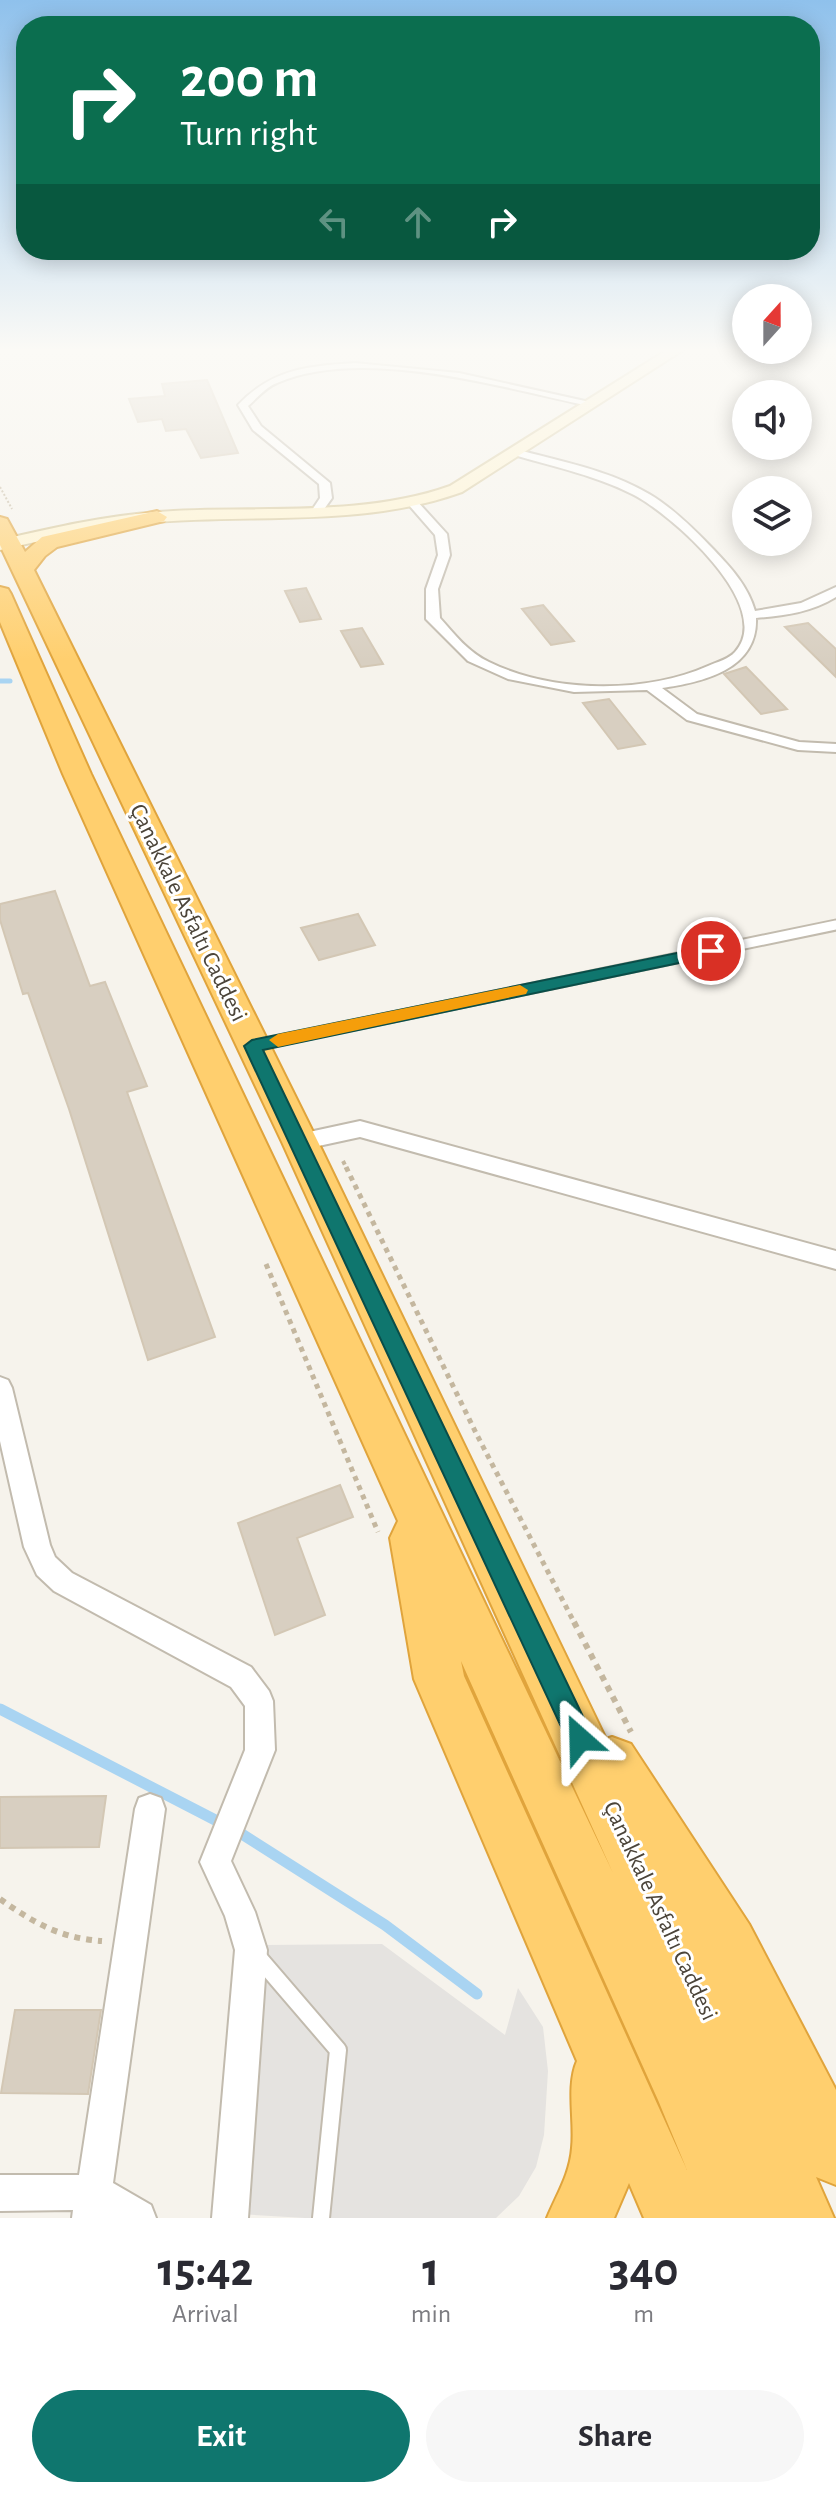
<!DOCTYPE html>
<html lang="en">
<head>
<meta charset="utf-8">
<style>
  :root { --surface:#fff; --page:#f7f7f7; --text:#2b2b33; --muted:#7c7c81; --accent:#0f766e }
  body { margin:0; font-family:"Alegreya Sans",sans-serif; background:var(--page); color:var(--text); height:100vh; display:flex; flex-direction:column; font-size:30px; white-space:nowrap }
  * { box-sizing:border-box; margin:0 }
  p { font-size:26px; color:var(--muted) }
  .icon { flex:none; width:44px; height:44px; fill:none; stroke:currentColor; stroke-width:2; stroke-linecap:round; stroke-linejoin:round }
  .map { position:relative; height:2218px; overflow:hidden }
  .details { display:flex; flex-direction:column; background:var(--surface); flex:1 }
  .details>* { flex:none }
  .banner { position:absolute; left:16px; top:16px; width:804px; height:244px; border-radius:32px; box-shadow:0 4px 20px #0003; background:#0b6e4f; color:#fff; overflow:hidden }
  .needle { width:52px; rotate:21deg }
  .fabs { position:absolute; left:732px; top:284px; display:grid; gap:16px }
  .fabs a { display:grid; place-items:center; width:80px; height:80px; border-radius:50%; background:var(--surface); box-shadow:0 4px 20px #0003; font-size:40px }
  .pin { position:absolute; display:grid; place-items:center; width:68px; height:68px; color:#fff; margin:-34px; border:4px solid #fff; border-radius:50%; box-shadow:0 2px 8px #0007 }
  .me { position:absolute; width:88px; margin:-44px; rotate:335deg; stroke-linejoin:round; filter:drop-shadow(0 0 6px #0008) }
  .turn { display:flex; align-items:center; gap:28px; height:168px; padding:0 32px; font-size:36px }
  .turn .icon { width:104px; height:104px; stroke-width:2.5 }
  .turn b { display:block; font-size:56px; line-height:68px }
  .lanes { display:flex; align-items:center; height:76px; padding:0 32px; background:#0003; justify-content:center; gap:40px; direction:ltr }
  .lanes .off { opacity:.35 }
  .eta { display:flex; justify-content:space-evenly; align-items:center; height:136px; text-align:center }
  .eta b { font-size:48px; font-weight:600; line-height:56px }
  .button { display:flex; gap:16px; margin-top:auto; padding:16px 32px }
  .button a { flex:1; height:92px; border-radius:48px; background:var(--accent); color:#fff; font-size:32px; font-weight:600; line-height:92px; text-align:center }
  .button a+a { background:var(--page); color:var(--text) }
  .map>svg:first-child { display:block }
  .parking { fill:#e5e3e0 }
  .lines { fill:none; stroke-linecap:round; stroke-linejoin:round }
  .stream-far1 { stroke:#a9d4f2; stroke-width:5 }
  .stream { stroke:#a9d4f2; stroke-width:11 }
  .building { fill:#d8cfc1; stroke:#d3c7b4; stroke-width:2 }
  .lane-far1-casing { stroke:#c2bbae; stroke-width:13 }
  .lane-casing { stroke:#c2bbae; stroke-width:20 }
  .street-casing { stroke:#c2bbae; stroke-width:4 }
  .secondary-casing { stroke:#d6c79b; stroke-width:4 }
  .highway-casing { stroke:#e0a43c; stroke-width:4 }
  .path-far3 { stroke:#c4b79f; stroke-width:2; stroke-dasharray:2 2; stroke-linecap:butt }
  .path-far2 { stroke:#c4b79f; stroke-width:4; stroke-dasharray:4 4; stroke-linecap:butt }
  .path-far1 { stroke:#c4b79f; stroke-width:5; stroke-dasharray:5 5; stroke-linecap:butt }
  .path { stroke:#c4b79f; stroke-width:6; stroke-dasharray:6 6; stroke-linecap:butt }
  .lane-far1 { stroke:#fff; stroke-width:9 }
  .lane { stroke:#fff; stroke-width:16 }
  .street { fill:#fff; fill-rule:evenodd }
  .secondary { fill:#fff3cd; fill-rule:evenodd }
  .highway { fill:#ffcf6e; fill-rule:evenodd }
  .route { fill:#0f766e; stroke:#0a4d48; stroke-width:2 }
  .slow { fill:#f59e0b }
  .labels { text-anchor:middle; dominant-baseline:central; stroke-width:6; stroke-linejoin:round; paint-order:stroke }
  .street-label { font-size:24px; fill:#4b4439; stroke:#fff }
</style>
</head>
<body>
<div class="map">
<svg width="836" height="2218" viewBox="0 0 836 2218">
  <rect width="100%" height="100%" fill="#f6f3ec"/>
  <path class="parking" d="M 382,1944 L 505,2035 L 518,1988 L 543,2027 L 548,2071 L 544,2135 L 536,2167 L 519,2196 L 496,2218 L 305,2218 L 238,2214 L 264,1945 Z"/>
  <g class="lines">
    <path class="stream-far1" d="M 0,681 L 10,681"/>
    <path class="stream" d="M 0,1709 L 223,1824
      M 234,1829 L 385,1925 L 477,1994"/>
  </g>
  <path class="building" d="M 207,380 L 238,453 L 201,458 L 186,429 L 166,431 L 162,419 L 138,422 L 129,399 L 165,396 L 162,384 Z
    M 306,588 L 321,619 L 300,622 L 285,591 Z
    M 543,605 L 574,641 L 551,645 L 522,609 Z
    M 808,623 L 836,649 L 836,677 L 785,627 Z
    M 362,628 L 383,664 L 361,667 L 341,631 Z
    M 746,667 L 787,709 L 761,714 L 724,674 Z
    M 609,699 L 645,744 L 618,749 L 583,703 Z
    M 55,891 L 90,986 L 105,982 L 147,1086 L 127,1092 L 215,1337 L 148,1360 L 69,1109 L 28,993 L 23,994 L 0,920 L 0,904 Z
    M 358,914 L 375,945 L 319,960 L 301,928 Z
    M 340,1485 L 353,1517 L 297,1538 L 325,1615 L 275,1635 L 238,1523 Z
    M 106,1796 L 99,1847 L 0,1848 L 0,1797 Z
    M 15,2010 L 101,2010 L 88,2094 L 1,2093 Z"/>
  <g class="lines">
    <defs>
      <path id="lane-far1" d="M 258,1045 L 836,925"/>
      <path id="lane" d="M 259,1958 L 338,2050 L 321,2218"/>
      <path id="street" d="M 355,363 L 459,373 L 594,403 L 589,406 C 501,387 362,346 277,383 C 266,387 257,398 248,406 L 261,426 L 330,483 L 332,498 L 322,512 L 314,512 L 312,510 L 320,498 L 319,484 L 253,430 L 238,405 C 272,369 308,366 355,363 Z
        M 515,449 C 559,461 609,470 649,494 C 673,508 695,530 714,550 C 731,568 748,586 755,611 L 801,603 L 836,587 L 836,597 C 812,612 784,616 756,618 C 758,669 704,682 662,688 L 697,714 L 799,742 L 836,744 L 836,752 L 798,750 L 687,720 L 647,690 L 574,692 L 508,679 L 468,661 L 426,619 L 426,589 L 438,555 L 435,535 L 408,504 L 408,500 L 416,500 L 447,534 L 450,555 L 438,589 L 440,618 C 454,634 469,653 489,662 C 552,693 645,694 708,666 C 717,662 729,659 735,652 C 777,606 669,512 632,494 C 595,475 551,466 511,454 L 511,450 Z
        M 360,1121 L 836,1251 L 836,1269 L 360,1137 L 300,1150 L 293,1148 L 290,1142 L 293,1136 L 300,1134 Z
        M 0,1377 L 8,1380 L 12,1388 L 50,1545 L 55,1557 L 72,1573 L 251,1667 L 269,1691 L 273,1701 L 275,1750 L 231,1861 L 255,1912 L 267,1950 L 248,2218 L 212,2218 L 235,1950 L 225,1916 L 200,1862 L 245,1750 L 245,1706 L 231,1687 L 54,1591 L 37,1575 L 24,1547 L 0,1441 Z
        M 150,1794 L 161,1798 L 165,1809 L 113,2183 L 151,2205 L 156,2218 L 72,2218 L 73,2210 L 0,2211 L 0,2175 L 79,2175 L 135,1809 L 139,1798 Z"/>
      <path id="secondary" d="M 667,350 L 683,350 L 462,492 C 365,527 258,514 157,522 C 103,526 52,538 0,550 L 0,540 C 52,528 104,516 157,512 C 252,505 361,518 450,486 Z"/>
      <path id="highway" d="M 157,511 L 167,517 L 164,521 L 57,547 L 45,556 L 34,570 L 318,1142 L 606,1739 L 612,1737 L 631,1744 L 749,1924 L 836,2090 L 836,2185 L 816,2177 L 834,2218 L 644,2218 L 629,2183 L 614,2218 L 547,2218 C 557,2194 570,2174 572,2148 C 575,2121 566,2086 577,2061 L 414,1679 L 390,1538 L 398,1521 L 63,774 L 0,622 L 0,587 L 8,589 L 11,594 L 91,774 L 613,1873 L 282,1142 L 0,545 L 0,517 L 7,519 L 25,552 L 42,537 ZM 461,1661 L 658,2100 L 687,2170 L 464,1676 Z"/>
    </defs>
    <use href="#lane-far1" class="lane-far1-casing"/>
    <use href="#lane" class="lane-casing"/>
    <use href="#street" class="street-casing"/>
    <use href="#secondary" class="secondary-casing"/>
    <use href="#highway" class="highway-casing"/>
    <path class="path-far3" d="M 0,487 L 12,509"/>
    <path class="path-far2" d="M 343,1161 L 347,1169"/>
    <path class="path-far1" d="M 346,1167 L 477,1435 L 575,1624
      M 266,1264 L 378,1532"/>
    <path class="path" d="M 574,1622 L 631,1732
      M 0,1899 C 34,1923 60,1938 102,1941"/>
    <use href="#lane-far1" class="lane-far1"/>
    <use href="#lane" class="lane"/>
    <use href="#street" class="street"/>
    <use href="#secondary" class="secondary"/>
    <use href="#highway" class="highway"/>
  </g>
  <linearGradient id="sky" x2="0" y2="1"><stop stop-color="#8fc1ec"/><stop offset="0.53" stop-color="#fbfaf6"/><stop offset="1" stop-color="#fbfaf6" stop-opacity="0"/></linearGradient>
  <rect width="836" height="661" fill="url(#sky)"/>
  <path class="route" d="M 711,946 L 719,951 L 717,955 L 263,1050 L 589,1729 L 593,1739 L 589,1748 L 580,1752 L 571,1748 L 244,1046 L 252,1040 Z"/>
  <path class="slow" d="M 520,985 L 528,990 L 526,994 L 278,1047 L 269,1040 L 278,1034 Z"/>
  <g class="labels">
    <g class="street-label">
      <text transform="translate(188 913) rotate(64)">Çanakkale Asfaltı Caddesi</text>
      <text transform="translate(660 1911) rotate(65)">Çanakkale Asfaltı Caddesi</text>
    </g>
  </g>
</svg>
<div class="fabs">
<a><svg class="needle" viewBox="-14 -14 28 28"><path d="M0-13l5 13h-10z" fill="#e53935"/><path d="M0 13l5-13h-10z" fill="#7c7c81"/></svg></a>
<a><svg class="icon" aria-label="sound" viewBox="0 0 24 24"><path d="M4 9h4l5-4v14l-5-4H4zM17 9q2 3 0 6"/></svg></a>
<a><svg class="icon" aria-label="layers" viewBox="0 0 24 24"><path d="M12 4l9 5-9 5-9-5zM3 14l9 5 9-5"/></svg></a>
</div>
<div class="pin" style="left:711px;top:951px;background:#d93025"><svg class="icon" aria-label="arrive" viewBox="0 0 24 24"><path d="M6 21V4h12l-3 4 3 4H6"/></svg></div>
<svg class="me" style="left:580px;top:1739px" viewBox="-20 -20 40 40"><path d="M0-17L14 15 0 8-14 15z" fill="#0f766e" stroke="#fff" stroke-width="4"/></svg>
<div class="banner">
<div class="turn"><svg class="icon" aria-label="right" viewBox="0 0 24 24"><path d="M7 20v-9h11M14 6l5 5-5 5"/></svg><div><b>200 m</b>Turn right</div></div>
<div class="lanes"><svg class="icon off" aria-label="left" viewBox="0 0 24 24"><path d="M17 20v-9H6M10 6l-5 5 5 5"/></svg><svg class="icon off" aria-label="ahead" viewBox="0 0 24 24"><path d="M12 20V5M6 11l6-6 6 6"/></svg><svg class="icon" aria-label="right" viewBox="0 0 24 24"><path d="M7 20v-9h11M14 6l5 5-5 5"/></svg></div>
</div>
</div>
<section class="details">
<div class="eta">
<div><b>15:42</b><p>Arrival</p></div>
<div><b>1</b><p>min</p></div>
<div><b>340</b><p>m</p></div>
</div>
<div class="button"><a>Exit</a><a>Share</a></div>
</section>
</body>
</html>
